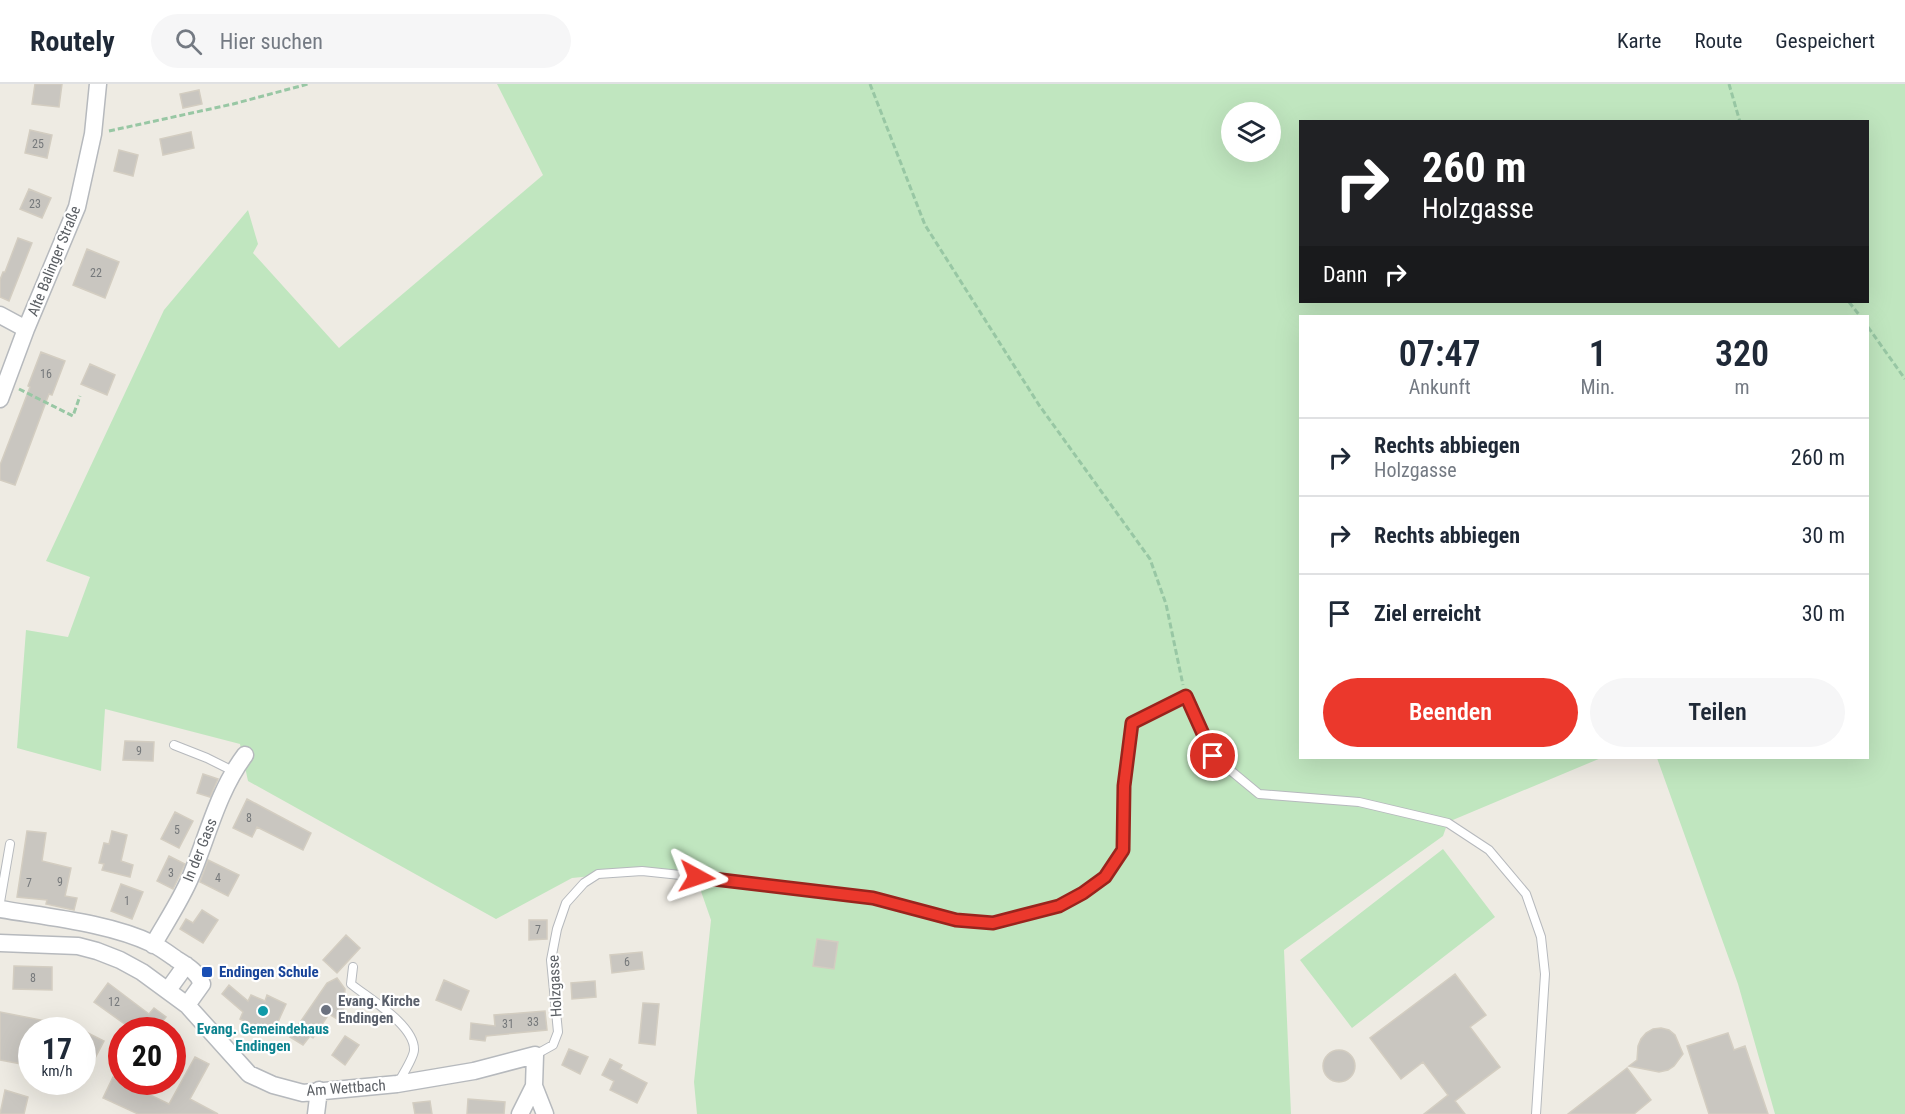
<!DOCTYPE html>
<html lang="de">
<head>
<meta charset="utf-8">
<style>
  :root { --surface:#fff; --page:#f6f6f7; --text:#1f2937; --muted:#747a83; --line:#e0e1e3; --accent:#eb382c }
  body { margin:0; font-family:"Roboto Condensed",sans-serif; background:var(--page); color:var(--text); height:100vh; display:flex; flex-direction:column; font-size:22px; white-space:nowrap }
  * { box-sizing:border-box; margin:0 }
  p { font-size:20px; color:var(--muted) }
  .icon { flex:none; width:33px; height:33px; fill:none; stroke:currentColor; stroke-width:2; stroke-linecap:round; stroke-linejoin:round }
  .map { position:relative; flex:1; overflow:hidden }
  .sheet { position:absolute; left:1299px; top:231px; width:570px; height:444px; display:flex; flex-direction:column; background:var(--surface); border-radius:0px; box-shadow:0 6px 24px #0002 }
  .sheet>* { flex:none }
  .top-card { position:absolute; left:1299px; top:36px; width:570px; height:183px; border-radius:0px; box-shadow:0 6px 24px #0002; background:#202124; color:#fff; overflow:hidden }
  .fabs { position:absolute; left:1221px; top:18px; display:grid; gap:12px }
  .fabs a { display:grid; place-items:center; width:60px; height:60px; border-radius:50%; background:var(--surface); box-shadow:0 6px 24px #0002; font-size:30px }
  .speed { position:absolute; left:18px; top:933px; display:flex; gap:12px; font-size:30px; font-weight:700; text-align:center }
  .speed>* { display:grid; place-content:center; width:78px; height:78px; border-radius:50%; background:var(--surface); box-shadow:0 6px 24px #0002; line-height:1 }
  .speed small { font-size:15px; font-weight:400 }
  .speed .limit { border:9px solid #d22; background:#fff; color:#111 }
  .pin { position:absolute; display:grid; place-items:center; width:51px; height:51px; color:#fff; margin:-26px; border:3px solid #fff; border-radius:50%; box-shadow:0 2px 6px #0007 }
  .me { position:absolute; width:66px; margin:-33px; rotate:95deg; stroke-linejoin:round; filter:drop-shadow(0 0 4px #0008) }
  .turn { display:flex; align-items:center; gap:21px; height:126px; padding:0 24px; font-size:27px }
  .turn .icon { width:78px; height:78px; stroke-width:2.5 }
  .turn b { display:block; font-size:42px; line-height:51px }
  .then { display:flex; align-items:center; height:57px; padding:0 24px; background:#0003; gap:12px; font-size:22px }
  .eta { display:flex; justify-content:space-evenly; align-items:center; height:102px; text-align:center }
  .eta b { font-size:36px; font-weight:600; line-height:42px }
  .button { display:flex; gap:12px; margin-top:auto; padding:12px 24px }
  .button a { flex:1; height:69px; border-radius:36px; background:var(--accent); color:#fff; font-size:24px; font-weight:600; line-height:69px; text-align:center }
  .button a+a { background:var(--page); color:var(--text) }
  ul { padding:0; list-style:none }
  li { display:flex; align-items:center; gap:18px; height:78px; padding:0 24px; border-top:2px solid var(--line) }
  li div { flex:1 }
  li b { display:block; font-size:22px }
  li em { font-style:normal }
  header { display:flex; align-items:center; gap:36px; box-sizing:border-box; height:84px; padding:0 30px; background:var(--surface); border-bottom:2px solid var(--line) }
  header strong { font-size:28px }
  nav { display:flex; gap:33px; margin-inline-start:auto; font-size:21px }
  .search { width:420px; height:54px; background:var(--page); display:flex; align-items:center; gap:15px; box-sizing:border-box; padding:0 21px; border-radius:33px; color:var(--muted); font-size:22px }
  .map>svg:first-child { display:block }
  .green { fill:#c0e6bf; fill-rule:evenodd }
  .building { fill:#c9c6c0; stroke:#d3cdc1; stroke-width:1.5 }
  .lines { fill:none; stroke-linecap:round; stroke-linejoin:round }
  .service-casing { stroke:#b6b9bd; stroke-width:10 }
  .minor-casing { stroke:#b6b9bd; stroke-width:19 }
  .path { stroke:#98c7a4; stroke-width:3; stroke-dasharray:6 3; stroke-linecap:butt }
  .service { stroke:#fff; stroke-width:8 }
  .minor { stroke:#fff; stroke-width:16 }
  .route-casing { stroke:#99241d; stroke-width:15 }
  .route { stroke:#eb382c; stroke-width:10 }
  .transit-dot { fill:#1a4fb4; stroke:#fff; stroke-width:2 }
  .worship-dot { fill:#6b7280; stroke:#fff; stroke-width:2 }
  .culture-dot { fill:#0f9aa8; stroke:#fff; stroke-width:2 }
  .labels { text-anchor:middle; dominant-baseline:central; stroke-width:4.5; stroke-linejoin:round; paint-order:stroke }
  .number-label { font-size:12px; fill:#76797b }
  .street-label { font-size:15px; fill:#5b5f64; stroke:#fff }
  .transit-label { font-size:15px; font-weight:bold; fill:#164399; stroke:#fff; text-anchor:start }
  .worship-label { font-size:15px; font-weight:bold; fill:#5b616d; stroke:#fff; text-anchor:start }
  .culture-label { font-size:15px; font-weight:bold; fill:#0d838f; stroke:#fff }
</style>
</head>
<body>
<header>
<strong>Routely</strong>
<div class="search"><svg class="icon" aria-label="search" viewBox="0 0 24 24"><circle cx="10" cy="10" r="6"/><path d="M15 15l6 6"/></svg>Hier suchen</div>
<nav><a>Karte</a><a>Route</a><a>Gespeichert</a></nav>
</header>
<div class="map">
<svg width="1905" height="1030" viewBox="0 0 1905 1030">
  <rect width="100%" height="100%" fill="#eeebe3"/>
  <path class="green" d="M 497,0 L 1905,0 L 1905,1030 L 1775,1030 L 1738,900 L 1657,674 L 1868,674 L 1868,232 L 1300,232 L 1300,674 L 1601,674 L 1448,738 L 1443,752 L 1284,866 L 1291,1030 L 697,1030 L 694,998 L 711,836 L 696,793 L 642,787 L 572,794 L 496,835 L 248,697 L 240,660 L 105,625 L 101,687 L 17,664 L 26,546 L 68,553 L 90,493 L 46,477 L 164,226 L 248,126 L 258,160 L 253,169 L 339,264 L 543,91 ZM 1232,28 L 1270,28 L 1270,68 L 1232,68 ZM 1300,38 L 1868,38 L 1868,218 L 1300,218 Z
    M 1443,765 L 1495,833 L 1352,944 L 1300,876 Z"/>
  <path class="building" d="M 35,0 L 62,0 L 59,23 L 32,20 Z
    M 199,6 L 202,20 L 183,24 L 180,10 Z
    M 30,46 L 52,51 L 47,74 L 25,69 Z
    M 191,48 L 194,64 L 163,71 L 160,55 Z
    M 119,66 L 138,71 L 133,92 L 114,87 Z
    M 29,105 L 51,114 L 42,134 L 20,125 Z
    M 18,154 L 32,159 L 9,217 L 0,213 L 0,196 L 3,188 L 5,188 Z
    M 87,165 L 119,178 L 105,214 L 73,201 Z
    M 41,268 L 65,277 L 52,311 L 49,310 L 15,401 L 0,396 L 0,381 L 30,303 L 28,302 Z
    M 90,280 L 115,291 L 107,311 L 81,300 Z
    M 125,657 L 154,658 L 153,677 L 123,676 Z
    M 203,690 L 218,695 L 210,713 L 197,709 Z
    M 247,715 L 311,749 L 303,766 L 257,743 L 252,753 L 233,744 Z
    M 175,728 L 193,737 L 179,764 L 161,755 Z
    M 27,747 L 46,749 L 42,777 L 71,784 L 65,812 L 77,814 L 74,826 L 46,820 L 47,816 L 17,813 Z
    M 112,747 L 127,751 L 121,777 L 133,781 L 130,793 L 102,786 L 104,780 L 99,779 L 104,759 L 109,760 Z
    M 169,772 L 185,780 L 173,805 L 157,797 Z
    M 208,776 L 239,791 L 228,812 L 200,798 Z
    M 121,800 L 143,808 L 132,835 L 111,827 Z
    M 202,826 L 218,836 L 203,859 L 180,845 L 186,835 L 193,839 Z
    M 529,836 L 547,836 L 547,855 L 529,856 Z
    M 346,851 L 360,864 L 337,889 L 323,876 Z
    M 817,855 L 838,858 L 834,885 L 813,882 Z
    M 642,868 L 644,885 L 612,889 L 610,871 Z
    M 14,882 L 52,883 L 52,906 L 13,905 Z
    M 1455,890 L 1486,931 L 1470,943 L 1500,983 L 1455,1017 L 1465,1030 L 1424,1030 L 1448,1011 L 1423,978 L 1401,995 L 1370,954 Z
    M 337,894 L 345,905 L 344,919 L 346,921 L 337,935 L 329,930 L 313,954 L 310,952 L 303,961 L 290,953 L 327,899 Z
    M 444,896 L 469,907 L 461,926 L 436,916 Z
    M 595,897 L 596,913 L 572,915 L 571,899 Z
    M 108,899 L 149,930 L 154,924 L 166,933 L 156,946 L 133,946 L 94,918 Z
    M 229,901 L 248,917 L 251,911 L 265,917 L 267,911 L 286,920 L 273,949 L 240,935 L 243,928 L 222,910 Z
    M 643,919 L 659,920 L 655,961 L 639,959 Z
    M 545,927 L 547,946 L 486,952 L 485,957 L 470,955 L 471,939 L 495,942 L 494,931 Z
    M 0,928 L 61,940 L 61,946 L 32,946 L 32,982 L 0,976 Z
    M 1661,944 L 1669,946 L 1675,951 L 1683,970 L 1674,982 L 1668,986 L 1659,988 L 1629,982 L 1637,976 L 1638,962 L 1641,955 L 1646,949 L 1653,945 Z
    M 82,946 L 104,957 L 82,999 Z
    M 1728,949 L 1734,966 L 1745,962 L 1768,1030 L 1709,1030 L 1687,962 Z
    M 345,952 L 359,961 L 345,981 L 332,971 Z
    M 569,965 L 588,973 L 580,990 L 562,981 Z
    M1323 982a16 16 0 1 1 32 0a16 16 0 1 1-32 0Z
    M 195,973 L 209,980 L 190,1015 L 218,1030 L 138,1030 L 103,1014 L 113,993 L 169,1020 Z
    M 610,975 L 622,981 L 620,985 L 647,999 L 637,1019 L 610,1006 L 614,997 L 602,991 Z
    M 1627,984 L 1651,1016 L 1634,1030 L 1568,1030 Z
    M 5,1006 L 28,1013 L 24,1030 L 0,1030 Z
    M 468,1015 L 505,1018 L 504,1030 L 467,1030 Z
    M 430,1017 L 432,1030 L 415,1030 L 413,1019 Z"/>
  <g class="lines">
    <defs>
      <path id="service" d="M 174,661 L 207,674 L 233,687
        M 0,818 L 10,760
        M 353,883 L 351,900 C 368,914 415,941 414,966 C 414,973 402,992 398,999
        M 535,971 L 553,961 L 558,948 L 551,876 L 557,845 L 566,819 L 584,799 L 598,790 L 642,787 L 728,796 L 873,814 L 956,836 L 993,839 L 1058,822 L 1083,809 L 1105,793 L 1123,766 L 1124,702 L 1132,639 L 1186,612 L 1213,672 L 1259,710 L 1359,718 L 1448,739 L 1489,766 L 1526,810 L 1541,853 L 1545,890 L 1536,1030"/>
      <path id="minor" d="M 0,231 L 26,245
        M 0,315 L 26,245 L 77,123 L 93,50 L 98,0
        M 0,825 C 47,833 110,839 153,860 C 161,864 169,870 176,875 C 187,882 198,888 202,900 L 187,921
        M 0,859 L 78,862 L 97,867 L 120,876 L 142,888 L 187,921 L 249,990 L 273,1001 L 303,1009 L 397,1000 L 474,987 L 535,971 L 534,1002 L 545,1030
        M 153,861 C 166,838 181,816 191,792 C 208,751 218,707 245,671
        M 168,906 L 186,881
        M 316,1030 L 319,1006
        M 520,1030 L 534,1002"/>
    </defs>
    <use href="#service" class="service-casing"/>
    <use href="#minor" class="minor-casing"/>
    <path class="path" d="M 870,0 L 925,141 L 1039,321 L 1150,475 L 1166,520 L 1183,601
      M 1729,0 L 1740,38
      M 109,47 L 233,20 L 308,0
      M 1849,218 L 1860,232
      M 1868,243 L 1905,295
      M 19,305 L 73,332 L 80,312"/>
    <use href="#service" class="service"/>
    <use href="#minor" class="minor"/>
  </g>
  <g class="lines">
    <defs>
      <path id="route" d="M 697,793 L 873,814 L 956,836 L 993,839 L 1059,822 L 1083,809 L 1105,793 L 1123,766 L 1124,702 L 1132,639 L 1186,612 L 1213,672"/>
    </defs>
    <use href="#route" class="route-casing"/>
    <use href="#route" class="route"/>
  </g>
  <rect class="transit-dot" x="201" y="882" width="12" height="12" rx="3"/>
  <circle class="worship-dot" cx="326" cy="926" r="6"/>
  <circle class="culture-dot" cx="263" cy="927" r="6"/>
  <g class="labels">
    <g class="number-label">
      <text x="38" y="60">25</text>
      <text x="35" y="120">23</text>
      <text x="96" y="189">22</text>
      <text x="46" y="290">16</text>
      <text x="139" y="667">9</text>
      <text x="249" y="734">8</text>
      <text x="177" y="746">5</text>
      <text x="171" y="789">3</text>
      <text x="218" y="794">4</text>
      <text x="60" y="798">9</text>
      <text x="29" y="799">7</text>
      <text x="127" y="817">1</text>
      <text x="538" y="846">7</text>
      <text x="627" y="878">6</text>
      <text x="33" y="894">8</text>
      <text x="114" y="918">12</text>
      <text x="533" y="938">33</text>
      <text x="508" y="940">31</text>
    </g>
    <g class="street-label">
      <text transform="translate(54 177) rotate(-68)">Alte Balinger Straße</text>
      <text transform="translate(200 766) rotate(-68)">In der Gass</text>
      <text transform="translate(555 902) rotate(-93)">Holzgasse</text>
      <text transform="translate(346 1004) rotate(-4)">Am Wettbach</text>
    </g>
    <g class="transit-label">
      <text x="219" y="888">Endingen Schule</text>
    </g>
    <g class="worship-label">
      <text x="338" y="917">Evang. Kirche<tspan x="338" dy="17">Endingen</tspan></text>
    </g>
    <g class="culture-label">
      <text x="263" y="945">Evang. Gemeindehaus<tspan x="263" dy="17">Endingen</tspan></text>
    </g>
  </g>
</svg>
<div class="fabs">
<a><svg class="icon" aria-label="layers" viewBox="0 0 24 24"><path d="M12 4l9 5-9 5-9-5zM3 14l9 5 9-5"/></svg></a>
</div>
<div class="speed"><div>17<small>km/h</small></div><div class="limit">20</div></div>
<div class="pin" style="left:1213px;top:672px;background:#d93025"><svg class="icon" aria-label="arrive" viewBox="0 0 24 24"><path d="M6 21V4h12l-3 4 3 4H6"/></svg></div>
<svg class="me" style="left:697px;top:793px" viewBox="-20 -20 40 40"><path d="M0-17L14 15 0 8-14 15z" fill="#eb382c" stroke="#fff" stroke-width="4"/></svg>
<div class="top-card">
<div class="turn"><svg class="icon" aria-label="right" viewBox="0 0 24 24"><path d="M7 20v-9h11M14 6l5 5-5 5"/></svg><div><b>260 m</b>Holzgasse</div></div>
<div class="then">Dann<svg class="icon" aria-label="right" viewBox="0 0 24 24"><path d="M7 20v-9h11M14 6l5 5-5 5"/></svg></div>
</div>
<section class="sheet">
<div class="eta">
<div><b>07:47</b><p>Ankunft</p></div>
<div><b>1</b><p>Min.</p></div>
<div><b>320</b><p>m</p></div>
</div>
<ul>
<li><svg class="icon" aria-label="right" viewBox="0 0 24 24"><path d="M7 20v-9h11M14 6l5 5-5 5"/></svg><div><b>Rechts abbiegen</b><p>Holzgasse</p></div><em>260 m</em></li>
<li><svg class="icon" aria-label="right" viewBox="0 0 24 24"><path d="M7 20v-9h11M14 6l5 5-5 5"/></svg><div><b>Rechts abbiegen</b></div><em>30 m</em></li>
<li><svg class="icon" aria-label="arrive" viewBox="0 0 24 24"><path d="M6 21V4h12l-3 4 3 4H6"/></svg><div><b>Ziel erreicht</b></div><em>30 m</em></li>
</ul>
<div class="button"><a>Beenden</a><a>Teilen</a></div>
</section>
</div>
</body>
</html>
